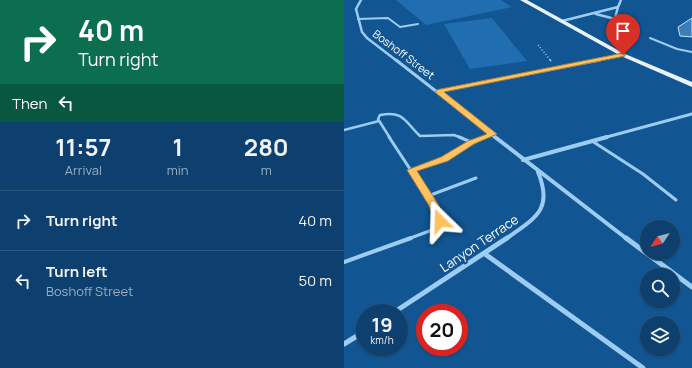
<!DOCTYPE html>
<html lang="en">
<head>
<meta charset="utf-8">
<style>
  :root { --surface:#0d406e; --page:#1b4b76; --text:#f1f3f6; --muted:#9aafc2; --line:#2d5981 }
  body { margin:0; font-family:Manrope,sans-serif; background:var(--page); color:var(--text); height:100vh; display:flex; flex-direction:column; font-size:15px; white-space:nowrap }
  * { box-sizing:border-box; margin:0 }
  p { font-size:13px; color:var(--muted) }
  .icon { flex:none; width:22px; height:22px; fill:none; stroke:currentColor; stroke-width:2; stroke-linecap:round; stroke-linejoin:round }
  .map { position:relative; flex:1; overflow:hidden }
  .sheet { display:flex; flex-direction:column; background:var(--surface); width:344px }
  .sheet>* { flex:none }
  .hud { background:#0b6e4f; color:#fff; overflow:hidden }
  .needle { width:26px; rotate:235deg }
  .buttons { position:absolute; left:296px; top:220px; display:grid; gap:8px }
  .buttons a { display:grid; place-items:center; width:40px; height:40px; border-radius:50%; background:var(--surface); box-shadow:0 1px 3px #0004,0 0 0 1px var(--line); font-size:20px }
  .speed { position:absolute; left:12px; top:304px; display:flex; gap:8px; font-size:20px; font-weight:700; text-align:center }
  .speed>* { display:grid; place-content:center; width:52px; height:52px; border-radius:50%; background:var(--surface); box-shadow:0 1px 3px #0004,0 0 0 1px var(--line); line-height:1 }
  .speed small { font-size:10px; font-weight:400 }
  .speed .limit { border:6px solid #d22; background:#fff; color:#111 }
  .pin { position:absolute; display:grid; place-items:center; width:34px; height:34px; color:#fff; margin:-41px -17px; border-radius:50% 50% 50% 0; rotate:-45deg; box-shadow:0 0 4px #0007 }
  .pin .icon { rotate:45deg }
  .me { position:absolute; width:44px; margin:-22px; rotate:338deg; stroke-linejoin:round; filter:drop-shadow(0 0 3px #0008) }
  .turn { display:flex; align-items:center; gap:14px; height:84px; padding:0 12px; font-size:18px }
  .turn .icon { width:52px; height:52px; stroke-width:2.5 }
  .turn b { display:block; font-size:28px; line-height:34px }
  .then { display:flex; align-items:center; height:38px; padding:0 12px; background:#0003; gap:8px; font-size:15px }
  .eta { display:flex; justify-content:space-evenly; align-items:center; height:68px; text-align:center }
  .eta b { font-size:24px; font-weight:700; line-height:28px }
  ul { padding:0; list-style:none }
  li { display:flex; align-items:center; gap:12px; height:60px; padding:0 12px; border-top:1px solid var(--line) }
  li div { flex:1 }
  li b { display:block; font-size:15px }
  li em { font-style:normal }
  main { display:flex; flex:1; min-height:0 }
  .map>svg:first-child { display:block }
  .green { fill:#206eaf }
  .building { fill:#3a7fba; stroke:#c5e3fd }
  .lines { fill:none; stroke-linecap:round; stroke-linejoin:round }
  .path-far1 { stroke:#9dccf3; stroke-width:1.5; stroke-dasharray:1 2; stroke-linecap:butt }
  .path { stroke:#9dccf3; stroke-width:2; stroke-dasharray:1.5 2.5; stroke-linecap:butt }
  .service-far3 { stroke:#9dccf3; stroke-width:2 }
  .service-far2 { stroke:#9dccf3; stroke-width:2.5 }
  .service-far1 { stroke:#9dccf3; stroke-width:3 }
  .service { stroke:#9dccf3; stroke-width:4 }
  .minor-far3 { stroke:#9dccf3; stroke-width:2.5 }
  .minor-far2 { stroke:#9dccf3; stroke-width:3 }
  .minor-far1 { stroke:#9dccf3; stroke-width:4 }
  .minor { stroke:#9dccf3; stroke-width:5 }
  .primary { fill:#e9f3ff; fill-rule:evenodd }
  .route { fill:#ffc25f; stroke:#a67e3e }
  .labels { text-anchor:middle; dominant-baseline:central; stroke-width:4; stroke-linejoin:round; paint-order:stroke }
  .far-street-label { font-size:11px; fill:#fff; stroke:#115592 }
  .street-label { font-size:13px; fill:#fff; stroke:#115592 }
</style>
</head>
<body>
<main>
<section class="sheet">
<div class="hud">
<div class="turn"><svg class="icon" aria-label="right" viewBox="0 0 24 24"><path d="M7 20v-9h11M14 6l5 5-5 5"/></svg><div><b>40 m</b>Turn right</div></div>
<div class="then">Then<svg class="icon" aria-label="left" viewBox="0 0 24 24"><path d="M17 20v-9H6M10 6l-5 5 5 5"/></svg></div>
</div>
<div class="eta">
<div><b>11:57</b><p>Arrival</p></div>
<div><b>1</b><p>min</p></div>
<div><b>280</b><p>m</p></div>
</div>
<ul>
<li><svg class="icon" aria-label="right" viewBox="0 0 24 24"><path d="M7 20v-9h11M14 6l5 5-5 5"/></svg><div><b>Turn right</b></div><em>40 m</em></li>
<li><svg class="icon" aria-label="left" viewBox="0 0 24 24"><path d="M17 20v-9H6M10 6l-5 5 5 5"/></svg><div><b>Turn left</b><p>Boshoff Street</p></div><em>50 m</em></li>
</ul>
</section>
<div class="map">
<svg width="348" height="368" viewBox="0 0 348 368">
  <rect width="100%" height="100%" fill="#115592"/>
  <path class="green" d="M 52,0 L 157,0 L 168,7 L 82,25 Z
    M 148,18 L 183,61 L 126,69 L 100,24 Z"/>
  <path class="building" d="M 348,18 L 348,37 L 336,36 L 334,27 Z"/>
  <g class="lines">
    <path class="path-far1" d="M 194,45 L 207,61"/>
    <path class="path" d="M 206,60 L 207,61"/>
    <path class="service-far3" d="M 14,19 L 44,18 L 56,27 L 74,24
      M 306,38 L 333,49 L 348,52"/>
    <path class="service-far2" d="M 0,130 L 35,121
      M 46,138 L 34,119 L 36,115 C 60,110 61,122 76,136 L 110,135 L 118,138
      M 139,138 L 149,135"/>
    <path class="service-far1" d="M 45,137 L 89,204 L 96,221 L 88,230 L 64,239
      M 115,137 L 127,142
      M 248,141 L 299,174 L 332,200
      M 68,170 L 101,159 L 127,142 L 142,137
      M 84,196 L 132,178"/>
    <path class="service" d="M 0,262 L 67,238"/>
    <path class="minor-far3" d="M 17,0 L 12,9 L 18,32 L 23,38 L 53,61
      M 252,14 L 271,19
      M 218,21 L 274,7 L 277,0
      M 267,33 L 274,7
      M 251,61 L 279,55"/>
    <path class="minor-far2" d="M 52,60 L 152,138
      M 94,91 L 256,60
      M 259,138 L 348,114"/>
    <path class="minor-far1" d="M 151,137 L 283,239
      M 179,160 L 263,137
      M 162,239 C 190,218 210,211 194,172"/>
    <path class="minor" d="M 282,238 L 348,287
      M 141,254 L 299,368
      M 49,313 L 163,238
      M 0,344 L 21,331"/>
    <path class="primary" d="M 176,0 L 183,0 L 281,54 L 348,82 L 348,87 L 277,56 Z"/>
  </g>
  <path class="route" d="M 279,53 L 281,54 L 281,56 L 100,92 L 153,134 L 130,144 L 104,161 L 73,171 L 94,204 L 101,221 L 96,224 L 92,223 L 84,204 L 63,170 L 97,157 L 124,141 L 143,134 L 92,93 L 92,90 Z"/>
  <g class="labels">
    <g class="far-street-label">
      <text transform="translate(60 54) rotate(37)">Boshoff Street</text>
    </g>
    <g class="street-label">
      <text transform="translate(135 243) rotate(-34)">Lanyon Terrace</text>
    </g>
  </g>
</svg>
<div class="buttons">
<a><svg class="needle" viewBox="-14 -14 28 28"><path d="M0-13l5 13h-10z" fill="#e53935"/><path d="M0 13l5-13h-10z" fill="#9aafc2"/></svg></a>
<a><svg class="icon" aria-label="search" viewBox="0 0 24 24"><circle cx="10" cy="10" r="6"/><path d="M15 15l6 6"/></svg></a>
<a><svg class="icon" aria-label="layers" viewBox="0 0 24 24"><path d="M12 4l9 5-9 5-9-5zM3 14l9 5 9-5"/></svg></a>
</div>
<div class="speed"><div>19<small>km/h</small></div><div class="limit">20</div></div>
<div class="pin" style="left:279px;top:55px;background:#d93025"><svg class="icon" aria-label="arrive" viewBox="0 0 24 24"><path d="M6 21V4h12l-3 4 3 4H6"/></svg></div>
<svg class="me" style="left:96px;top:221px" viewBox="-20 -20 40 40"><path d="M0-17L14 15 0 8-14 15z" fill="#ffc25f" stroke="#fff" stroke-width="4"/></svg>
</div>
</main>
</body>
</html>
